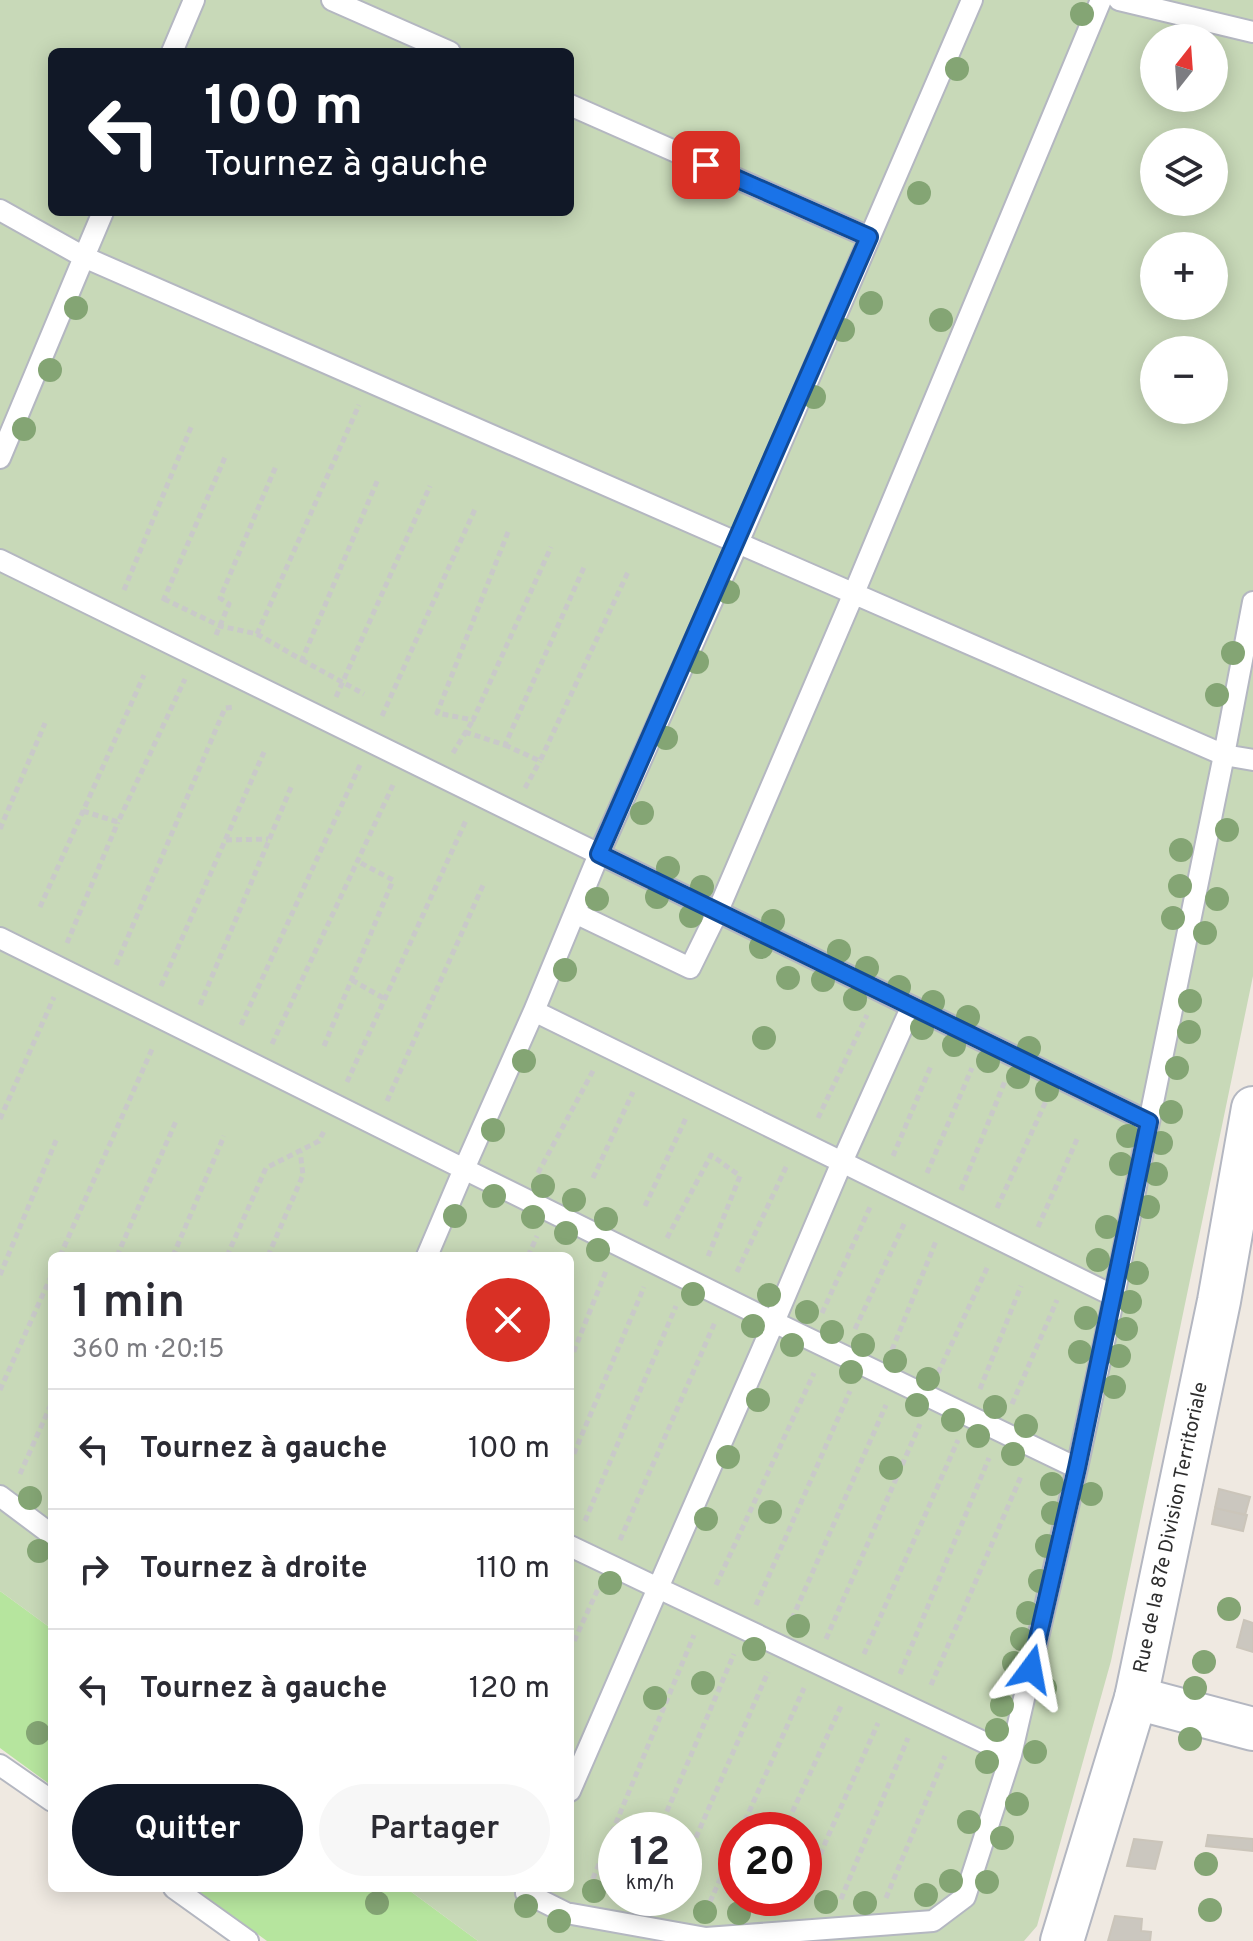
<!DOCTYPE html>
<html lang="fr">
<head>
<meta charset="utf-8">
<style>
  :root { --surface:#fff; --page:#f7f7f7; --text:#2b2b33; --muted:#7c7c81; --line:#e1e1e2; --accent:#111827 }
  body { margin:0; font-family:Overpass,sans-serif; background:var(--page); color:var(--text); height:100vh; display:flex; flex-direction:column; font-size:30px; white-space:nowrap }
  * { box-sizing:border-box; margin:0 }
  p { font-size:26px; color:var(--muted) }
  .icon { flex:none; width:44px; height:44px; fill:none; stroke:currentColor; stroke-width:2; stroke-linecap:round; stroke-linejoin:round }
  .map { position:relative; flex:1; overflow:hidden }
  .drawer { position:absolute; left:48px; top:1252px; width:526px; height:640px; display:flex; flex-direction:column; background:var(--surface); border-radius:12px; box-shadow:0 4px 20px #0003 }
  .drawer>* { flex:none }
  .guide { position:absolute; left:48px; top:48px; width:526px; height:168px; border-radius:12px; box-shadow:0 4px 20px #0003; background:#111827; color:#fff; overflow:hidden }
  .needle { width:52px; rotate:17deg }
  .controls { position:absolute; left:1140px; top:24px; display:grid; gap:16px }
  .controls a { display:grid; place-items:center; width:88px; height:88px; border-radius:50%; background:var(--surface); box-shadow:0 4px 20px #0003; font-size:40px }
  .speed { position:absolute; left:598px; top:1812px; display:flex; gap:16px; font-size:40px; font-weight:700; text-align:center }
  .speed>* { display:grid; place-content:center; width:104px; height:104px; border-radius:50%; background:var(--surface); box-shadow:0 4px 20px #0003; line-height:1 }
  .speed small { font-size:20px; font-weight:400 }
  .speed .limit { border:12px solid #d22; background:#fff; color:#111 }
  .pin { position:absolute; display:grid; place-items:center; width:68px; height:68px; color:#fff; margin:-34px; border-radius:16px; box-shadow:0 4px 12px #0006 }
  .me { position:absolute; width:88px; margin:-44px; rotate:13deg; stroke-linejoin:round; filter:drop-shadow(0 0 6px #0008) }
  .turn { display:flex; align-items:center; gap:28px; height:168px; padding:0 24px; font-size:36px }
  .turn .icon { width:104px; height:104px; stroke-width:2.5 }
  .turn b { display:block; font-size:56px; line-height:68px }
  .round { display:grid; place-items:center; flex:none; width:84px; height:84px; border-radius:42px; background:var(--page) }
  .head { display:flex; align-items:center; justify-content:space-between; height:136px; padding:0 24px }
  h1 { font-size:48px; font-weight:600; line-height:60px }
  .primary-button { display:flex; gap:16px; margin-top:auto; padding:16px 24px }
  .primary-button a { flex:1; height:92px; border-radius:48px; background:var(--accent); color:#fff; font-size:32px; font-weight:600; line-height:92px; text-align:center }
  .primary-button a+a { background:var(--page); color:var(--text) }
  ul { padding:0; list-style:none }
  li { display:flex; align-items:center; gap:24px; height:120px; padding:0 24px; border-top:2px solid var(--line) }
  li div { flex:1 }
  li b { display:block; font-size:30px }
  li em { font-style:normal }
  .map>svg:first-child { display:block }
  .green { fill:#b6e59e }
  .cemetery { fill:#c8d9b8; fill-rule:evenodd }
  .building { fill:#cbc7bf; stroke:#cbc5ba; stroke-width:2 }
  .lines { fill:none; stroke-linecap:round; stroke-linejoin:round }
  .lane-casing { stroke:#b4b7c1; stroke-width:24 }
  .street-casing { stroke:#b4b7c1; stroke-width:46 }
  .path { stroke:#c9c9c9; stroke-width:5; stroke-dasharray:6 4; stroke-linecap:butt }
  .lane { stroke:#fff; stroke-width:20 }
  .street { stroke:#fff; stroke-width:42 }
  .tree { fill:#84a574 }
  .route-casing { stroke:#114b97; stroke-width:20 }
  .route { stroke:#1a73e8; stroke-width:14 }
  .labels { text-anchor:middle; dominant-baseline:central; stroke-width:8; stroke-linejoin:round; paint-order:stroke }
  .street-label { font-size:20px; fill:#2e2e2e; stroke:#fff }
</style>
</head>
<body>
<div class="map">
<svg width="1253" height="1941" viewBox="0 0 1253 1941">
  <rect width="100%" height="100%" fill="#efe9e1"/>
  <path class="green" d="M 0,1591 L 52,1629 L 52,1786 L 0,1748 Z
    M 194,1888 L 406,1888 L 478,1941 L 267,1941 Z"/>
  <path class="cemetery" d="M 0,0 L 1253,0 L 1253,976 L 1111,1661 L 1037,1926 L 1024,1941 L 478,1941 L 406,1888 L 570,1888 L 570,1256 L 52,1256 L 52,1629 L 0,1591 ZM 1154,38 L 1214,38 L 1214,98 L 1154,98 ZM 52,52 L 570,52 L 570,212 L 52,212 ZM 1154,142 L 1214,142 L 1214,202 L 1154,202 ZM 1154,246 L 1214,246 L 1214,306 L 1154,306 ZM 1154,350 L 1214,350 L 1214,410 L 1154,410 ZM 616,1830 L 684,1830 L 684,1898 L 616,1898 ZM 736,1830 L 804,1830 L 804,1898 L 736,1898 Z"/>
  <path class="building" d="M 1219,1489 L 1250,1497 L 1245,1515 L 1215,1508 Z
    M 1215,1508 L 1247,1515 L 1243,1531 L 1212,1524 Z
    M 1244,1620 L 1253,1623 L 1253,1652 L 1237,1647 Z
    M 1208,1835 L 1253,1839 L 1253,1851 L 1206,1846 Z
    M 1134,1839 L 1162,1842 L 1155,1869 L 1127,1866 Z
    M 1115,1916 L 1142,1919 L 1141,1931 L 1151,1932 L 1150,1941 L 1108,1941 Z"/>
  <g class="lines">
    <defs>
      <path id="lane" d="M 332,0 L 450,52
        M 1119,0 L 1253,32
        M 172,52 L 194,0
        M 570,105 L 869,237
        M 0,210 L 84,257 L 103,212
        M 0,458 L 84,257 L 738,543 L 972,0
        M 738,543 L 1224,755 L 1149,1122 L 599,854 Z
        M 0,560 L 599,854 L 534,1011 L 842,1162 L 911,1008
        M 1253,602 L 1224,755 L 1253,760
        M 575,913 L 690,968 L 717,913 L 854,593 L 1101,0
        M 0,938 L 464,1169 L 427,1256
        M 534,1011 L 464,1169 L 774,1322 L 842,1162 L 1114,1296 L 1149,1122
        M 0,1496 L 52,1535
        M 570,1546 L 658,1588 L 774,1322 L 1077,1468 L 1114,1296
        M 0,1765 L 52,1801
        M 570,1791 L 658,1588 L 1011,1755 L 1077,1468
        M 174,1888 L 248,1941
        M 526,1893 L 566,1913 L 706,1938 L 933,1921 L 965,1897 L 1011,1755"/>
      <g id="street">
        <path d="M 1136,1698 L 1253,1729"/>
        <path id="s1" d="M 1062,1941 L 1136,1698 L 1219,1301 L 1253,1108"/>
      </g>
    </defs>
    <use href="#lane" class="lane-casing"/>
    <use href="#street" class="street-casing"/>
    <path class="path" d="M 508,532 L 437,713 L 473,720 L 551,547
      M 124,590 L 192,425
      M 164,599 L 220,626 L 257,634 L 359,405
      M 163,601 L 226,455
      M 257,634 L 302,660 L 378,479
      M 216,635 L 229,604 L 220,598 L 276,466
      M 302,660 L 364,694
      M 336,697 L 430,486
      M 382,716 L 476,507
      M 465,732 L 505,745 L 585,565
      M 505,745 L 540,761 L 628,572
      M 453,753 L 473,720
      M 525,788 L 540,761
      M 83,811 L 118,822 L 185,679
      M 0,829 L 45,723
      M 226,840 L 268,839
      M 40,907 L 144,675
      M 67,943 L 118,822
      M 116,965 L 225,708 L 235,707
      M 352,980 L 385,999
      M 161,986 L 264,752
      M 200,1005 L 292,785
      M 241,1025 L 360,765
      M 272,1044 L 393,785
      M 324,1046 L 393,880 L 357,861
      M 347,1082 L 467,818
      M 387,1101 L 484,883
      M 818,1118 L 867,1015
      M 0,1119 L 54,997
      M 893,1156 L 931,1066
      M 538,1173 L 594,1069
      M 927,1173 L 972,1068
      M 593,1178 L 633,1092
      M 961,1190 L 1005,1081
      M 645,1206 L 686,1118
      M 997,1208 L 1046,1101
      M 1038,1227 L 1078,1137
      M 667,1238 L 711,1155 L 740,1176 L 707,1259
      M 60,1256 L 153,1047
      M 117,1256 L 176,1121
      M 173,1256 L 224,1136
      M 227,1256 L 266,1168 L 319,1141 L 324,1131
      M 268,1256 L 303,1175 L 300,1151
      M 528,1256 L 537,1236
      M 737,1272 L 787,1165
      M 0,1275 L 57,1138
      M 822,1313 L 871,1205
      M 855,1329 L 905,1222
      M 892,1350 L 936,1241
      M 570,1361 L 606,1271
      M 938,1373 L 988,1266
      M 980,1389 L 1021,1286
      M 0,1390 L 52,1274
      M 1012,1404 L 1057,1300
      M 570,1463 L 644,1287
      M 20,1474 L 52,1402
      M 585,1521 L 676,1306
      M 620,1540 L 715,1322
      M 716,1585 L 814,1373
      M 756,1605 L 850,1391
      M 792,1619 L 886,1405
      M 826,1639 L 920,1424
      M 570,1650 L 598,1589
      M 864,1654 L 958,1440
      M 900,1674 L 989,1458
      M 931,1685 L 1022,1474
      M 659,1830 L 734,1654
      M 741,1830 L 804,1688
      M 784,1830 L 842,1704
      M 684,1865 L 768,1672
      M 589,1888 L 694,1635
      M 804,1891 L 878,1723
      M 886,1898 L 945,1756
      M 841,1899 L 908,1738
      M 706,1911 L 736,1843"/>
    <use href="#lane" class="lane"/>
    <use href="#street" class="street"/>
  </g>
  <g class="tree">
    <circle cx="1082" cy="14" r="12"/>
    <circle cx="957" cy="69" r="12"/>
    <circle cx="919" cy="193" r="12"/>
    <circle cx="871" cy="303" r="12"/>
    <circle cx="76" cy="308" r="12"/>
    <circle cx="941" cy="320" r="12"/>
    <circle cx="843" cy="330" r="12"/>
    <circle cx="50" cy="370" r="12"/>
    <circle cx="814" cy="397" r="12"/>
    <circle cx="24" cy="429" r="12"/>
    <circle cx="728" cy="592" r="12"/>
    <circle cx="1233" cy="653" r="12"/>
    <circle cx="697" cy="662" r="12"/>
    <circle cx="1217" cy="695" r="12"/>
    <circle cx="666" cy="738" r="12"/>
    <circle cx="642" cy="813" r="12"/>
    <circle cx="1227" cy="830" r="12"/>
    <circle cx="1181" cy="850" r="12"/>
    <circle cx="668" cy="868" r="12"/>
    <circle cx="1180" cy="886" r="12"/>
    <circle cx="702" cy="887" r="12"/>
    <circle cx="657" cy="897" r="12"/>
    <circle cx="597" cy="899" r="12"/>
    <circle cx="1217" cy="899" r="12"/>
    <circle cx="691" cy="916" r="12"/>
    <circle cx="1173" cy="918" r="12"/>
    <circle cx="773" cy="921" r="12"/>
    <circle cx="1205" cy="933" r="12"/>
    <circle cx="761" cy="947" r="12"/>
    <circle cx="839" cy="951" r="12"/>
    <circle cx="867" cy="968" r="12"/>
    <circle cx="565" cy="970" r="12"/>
    <circle cx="788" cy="978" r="12"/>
    <circle cx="823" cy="980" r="12"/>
    <circle cx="899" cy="987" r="12"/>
    <circle cx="855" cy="999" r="12"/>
    <circle cx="1190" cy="1001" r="12"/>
    <circle cx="933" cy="1002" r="12"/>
    <circle cx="968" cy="1017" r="12"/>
    <circle cx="922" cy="1028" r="12"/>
    <circle cx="1189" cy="1032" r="12"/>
    <circle cx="764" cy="1038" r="12"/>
    <circle cx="954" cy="1045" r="12"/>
    <circle cx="1029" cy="1048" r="12"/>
    <circle cx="524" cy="1061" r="12"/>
    <circle cx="988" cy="1061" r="12"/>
    <circle cx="1177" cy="1068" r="12"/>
    <circle cx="1018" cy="1077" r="12"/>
    <circle cx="1047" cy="1090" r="12"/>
    <circle cx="1171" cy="1112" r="12"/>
    <circle cx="493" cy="1130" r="12"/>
    <circle cx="1128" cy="1136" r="12"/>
    <circle cx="1161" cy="1143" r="12"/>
    <circle cx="1121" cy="1164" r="12"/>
    <circle cx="1156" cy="1174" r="12"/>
    <circle cx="543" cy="1186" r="12"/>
    <circle cx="494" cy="1196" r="12"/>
    <circle cx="574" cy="1200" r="12"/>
    <circle cx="1148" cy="1207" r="12"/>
    <circle cx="455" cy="1216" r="12"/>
    <circle cx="533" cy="1217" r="12"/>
    <circle cx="606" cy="1219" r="12"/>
    <circle cx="1107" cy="1227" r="12"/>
    <circle cx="566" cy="1233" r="12"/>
    <circle cx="598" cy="1250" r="12"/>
    <circle cx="1098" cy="1260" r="12"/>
    <circle cx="1137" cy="1273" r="12"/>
    <circle cx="693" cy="1294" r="12"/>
    <circle cx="769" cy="1295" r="12"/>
    <circle cx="1130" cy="1302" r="12"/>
    <circle cx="807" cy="1312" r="12"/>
    <circle cx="1086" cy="1318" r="12"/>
    <circle cx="753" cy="1326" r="12"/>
    <circle cx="1126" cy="1329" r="12"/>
    <circle cx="832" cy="1332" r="12"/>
    <circle cx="792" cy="1345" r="12"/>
    <circle cx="863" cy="1345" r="12"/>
    <circle cx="1080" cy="1352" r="12"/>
    <circle cx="1119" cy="1356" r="12"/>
    <circle cx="895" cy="1361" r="12"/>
    <circle cx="851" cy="1372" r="12"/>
    <circle cx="928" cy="1379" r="12"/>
    <circle cx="1114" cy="1387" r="12"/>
    <circle cx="758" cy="1400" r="12"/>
    <circle cx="917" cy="1405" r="12"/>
    <circle cx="995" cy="1407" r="12"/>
    <circle cx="953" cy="1420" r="12"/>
    <circle cx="1026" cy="1426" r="12"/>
    <circle cx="978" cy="1436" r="12"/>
    <circle cx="1013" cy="1454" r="12"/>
    <circle cx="728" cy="1457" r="12"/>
    <circle cx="891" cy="1468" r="12"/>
    <circle cx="1052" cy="1484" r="12"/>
    <circle cx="1091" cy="1494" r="12"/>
    <circle cx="30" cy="1498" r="12"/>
    <circle cx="770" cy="1512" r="12"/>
    <circle cx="1053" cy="1513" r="12"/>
    <circle cx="706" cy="1519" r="12"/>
    <circle cx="1047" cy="1546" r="12"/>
    <circle cx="39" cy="1551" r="12"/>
    <circle cx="1040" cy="1581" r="12"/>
    <circle cx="610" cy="1583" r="12"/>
    <circle cx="1229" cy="1609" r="12"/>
    <circle cx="1028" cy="1613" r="12"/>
    <circle cx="798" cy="1626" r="12"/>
    <circle cx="1022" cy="1639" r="12"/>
    <circle cx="754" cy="1649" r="12"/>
    <circle cx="1204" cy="1662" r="12"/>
    <circle cx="1014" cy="1663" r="12"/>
    <circle cx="703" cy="1683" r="12"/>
    <circle cx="1045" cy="1688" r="12"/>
    <circle cx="1195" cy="1688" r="12"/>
    <circle cx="655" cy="1698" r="12"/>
    <circle cx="1002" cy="1705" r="12"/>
    <circle cx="997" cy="1730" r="12"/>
    <circle cx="38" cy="1733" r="12"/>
    <circle cx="1190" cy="1739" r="12"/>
    <circle cx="1035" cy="1752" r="12"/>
    <circle cx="987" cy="1762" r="12"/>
    <circle cx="1017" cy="1804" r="12"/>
    <circle cx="969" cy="1822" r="12"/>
    <circle cx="1002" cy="1838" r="12"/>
    <circle cx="1206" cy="1864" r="12"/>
    <circle cx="951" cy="1881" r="12"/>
    <circle cx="987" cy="1882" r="12"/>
    <circle cx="594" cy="1891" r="12"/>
    <circle cx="926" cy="1895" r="12"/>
    <circle cx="826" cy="1902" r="12"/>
    <circle cx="377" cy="1903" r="12"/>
    <circle cx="865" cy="1903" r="12"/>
    <circle cx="526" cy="1906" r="12"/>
    <circle cx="1210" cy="1910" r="12"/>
    <circle cx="705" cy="1912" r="12"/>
    <circle cx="739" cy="1913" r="12"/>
    <circle cx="559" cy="1921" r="12"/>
  </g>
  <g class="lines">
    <defs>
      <path id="route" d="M 706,165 L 869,237 L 599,854 L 1149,1122 L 1077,1468 L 1031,1669"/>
    </defs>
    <use href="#route" class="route-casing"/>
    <use href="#route" class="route"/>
  </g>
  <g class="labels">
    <g class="street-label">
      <text stroke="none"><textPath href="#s1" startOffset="428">Rue de la 87e Division Territoriale</textPath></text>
    </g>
  </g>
</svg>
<div class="controls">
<a><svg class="needle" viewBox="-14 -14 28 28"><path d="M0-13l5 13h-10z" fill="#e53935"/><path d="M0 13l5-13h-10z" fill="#7c7c81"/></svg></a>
<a><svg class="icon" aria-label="layers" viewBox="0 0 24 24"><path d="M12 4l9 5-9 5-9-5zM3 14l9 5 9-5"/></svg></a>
<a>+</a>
<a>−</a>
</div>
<div class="speed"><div>12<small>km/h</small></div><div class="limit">20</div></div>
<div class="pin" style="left:706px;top:165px;background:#d93025"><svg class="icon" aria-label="arrive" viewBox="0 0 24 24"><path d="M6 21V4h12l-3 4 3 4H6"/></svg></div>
<svg class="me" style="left:1031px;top:1669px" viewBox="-20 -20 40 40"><path d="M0-17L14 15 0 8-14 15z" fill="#1a73e8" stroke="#fff" stroke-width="4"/></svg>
<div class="guide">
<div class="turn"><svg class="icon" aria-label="left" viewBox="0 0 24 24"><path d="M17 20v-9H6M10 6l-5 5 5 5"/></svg><div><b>100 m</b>Tournez à gauche</div></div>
</div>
<section class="drawer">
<div class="head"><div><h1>1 min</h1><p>360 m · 20:15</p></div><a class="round" style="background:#d93025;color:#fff"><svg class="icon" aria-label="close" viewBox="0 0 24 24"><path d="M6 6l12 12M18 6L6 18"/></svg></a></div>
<ul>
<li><svg class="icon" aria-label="left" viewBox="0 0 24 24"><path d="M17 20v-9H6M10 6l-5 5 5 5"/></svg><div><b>Tournez à gauche</b></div><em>100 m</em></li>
<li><svg class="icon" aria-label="right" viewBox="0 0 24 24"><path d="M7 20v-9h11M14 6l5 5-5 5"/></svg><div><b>Tournez à droite</b></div><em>110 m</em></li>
<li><svg class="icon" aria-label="left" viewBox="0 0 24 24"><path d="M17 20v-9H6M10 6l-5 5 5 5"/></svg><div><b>Tournez à gauche</b></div><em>120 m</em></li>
</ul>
<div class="primary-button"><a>Quitter</a><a>Partager</a></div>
</section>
</div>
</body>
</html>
